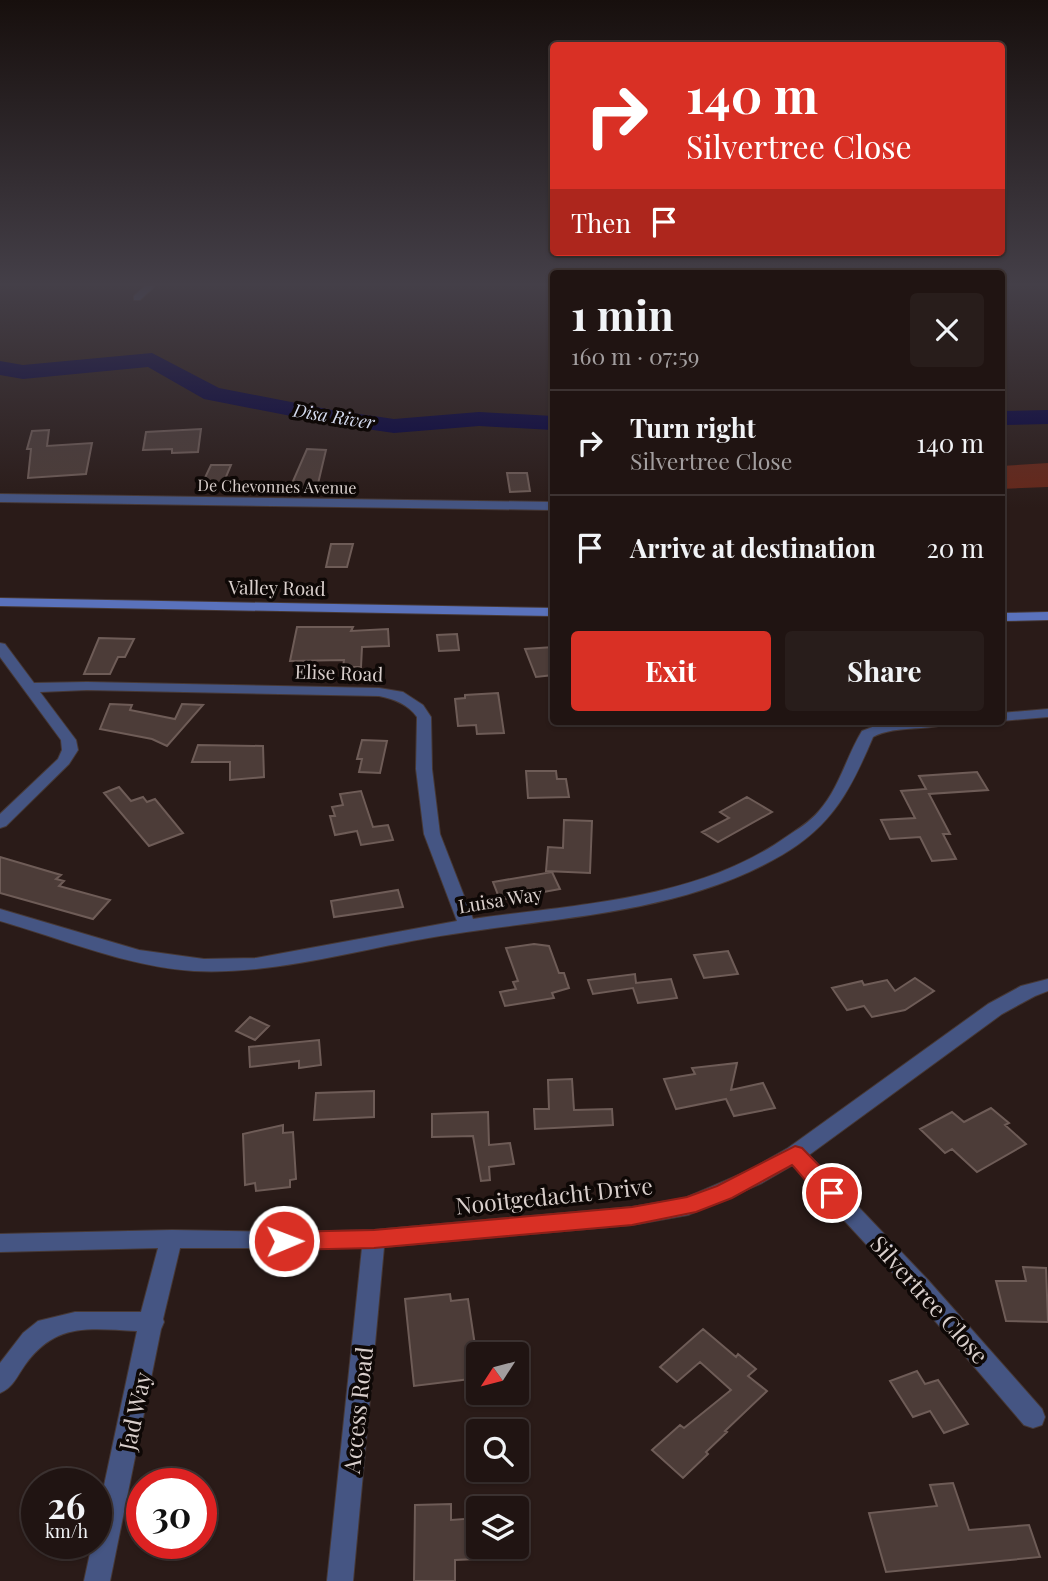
<!DOCTYPE html>
<html lang="en">
<head>
<meta charset="utf-8">
<style>
  :root { --surface:#201412; --page:#281d1b; --text:#f1f3f6; --muted:#a29e9f; --line:#3d3332; --accent:#d93025 }
  body { margin:0; font-family:"Playfair Display",serif; background:var(--page); color:var(--text); height:100vh; display:flex; flex-direction:column; font-size:26px; white-space:nowrap }
  * { box-sizing:border-box; margin:0 }
  p { font-size:23px; color:var(--muted) }
  .icon { flex:none; width:38px; height:38px; fill:none; stroke:currentColor; stroke-width:2; stroke-linecap:round; stroke-linejoin:round }
  .map { position:relative; flex:1; overflow:hidden }
  .side { position:absolute; left:550px; top:270px; width:455px; height:455px; display:flex; flex-direction:column; background:var(--surface); border-radius:7px; box-shadow:0 2px 5px #0004,0 0 0 2px var(--line) }
  .side>* { flex:none }
  .banner { position:absolute; left:550px; top:42px; width:455px; height:214px; border-radius:7px; box-shadow:0 2px 5px #0004,0 0 0 2px var(--line); background:#d93025; color:#fff; overflow:hidden }
  .needle { width:46px; rotate:234deg }
  .buttons { position:absolute; left:466px; top:1342px; display:grid; gap:14px }
  .buttons a { display:grid; place-items:center; width:63px; height:63px; border-radius:7px; background:var(--surface); box-shadow:0 2px 5px #0004,0 0 0 2px var(--line); font-size:35px }
  .speed { position:absolute; left:21px; top:1468px; display:flex; gap:14px; font-size:35px; font-weight:700; text-align:center }
  .speed>* { display:grid; place-content:center; width:91px; height:91px; border-radius:50%; background:var(--surface); box-shadow:0 2px 5px #0004,0 0 0 2px var(--line); line-height:1 }
  .speed small { font-size:18px; font-weight:400 }
  .speed .limit { border:10px solid #d22; background:#fff; color:#111 }
  .pin { position:absolute; display:grid; place-items:center; width:60px; height:60px; color:#fff; margin:-30px; border:4px solid #fff; border-radius:50%; box-shadow:0 2px 7px #0007 }
  .me { position:absolute; width:77px; margin:-38px; rotate:89deg; stroke-linejoin:round; filter:drop-shadow(0 0 5px #0008) }
  .turn { display:flex; align-items:center; gap:24px; height:147px; padding:0 21px; font-size:32px }
  .turn .icon { width:91px; height:91px; stroke-width:2.5 }
  .turn b { display:block; font-size:49px; line-height:60px }
  .then { display:flex; align-items:center; height:66px; padding:0 21px; background:#0003; gap:14px; font-size:26px }
  .round { display:grid; place-items:center; flex:none; width:74px; height:74px; border-radius:7px; background:var(--page) }
  .overview { display:flex; align-items:center; justify-content:space-between; height:119px; padding:0 21px }
  h1 { font-size:42px; font-weight:700; line-height:52px }
  .button { display:flex; gap:14px; margin-top:auto; padding:14px 21px }
  .button a { flex:1; height:80px; border-radius:7px; background:var(--accent); color:#fff; font-size:28px; font-weight:700; line-height:80px; text-align:center }
  .button a+a { background:var(--page); color:var(--text) }
  ul { padding:0; list-style:none }
  li { display:flex; align-items:center; gap:21px; height:105px; padding:0 21px; border-top:2px solid var(--line) }
  li div { flex:1 }
  li b { display:block; font-size:26px }
  li em { font-style:normal }
  .map>svg:first-child { display:block }
  .green { fill:#662719 }
  .lines { fill:none; stroke-linecap:round; stroke-linejoin:round }
  .river { fill:#040140; fill-rule:evenodd }
  .building { fill:#4c3c38; stroke:#6e5c57; stroke-width:2 }
  .street-casing { stroke:#463835; stroke-width:2 }
  .secondary-casing { stroke:#463835; stroke-width:2 }
  .street { fill:#455583; fill-rule:evenodd }
  .secondary { fill:#5a72bc; fill-rule:evenodd }
  .route { fill:#d93025; stroke:#8d1f18; stroke-width:2 }
  .labels { text-anchor:middle; dominant-baseline:central; stroke-width:7; stroke-linejoin:round; paint-order:stroke }
  .far-street-label { font-size:16px; fill:#d9cfcc; stroke:#0e0806 }
  .far-water-label { font-size:18px; font-style:italic; fill:#d3daee; stroke:#0e0806 }
  .street-label { font-size:19px; fill:#d9cfcc; stroke:#0e0806 }
  .near-street-label { font-size:23px; fill:#d9cfcc; stroke:#0e0806 }
</style>
</head>
<body>
<div class="map">
<svg width="1048" height="1581" viewBox="0 0 1048 1581">
  <rect width="100%" height="100%" fill="#2a1b18"/>
  <path class="green" d="M 1048,463 L 1048,487 L 1001,489 L 1001,466 Z"/>
  <g class="lines">
    <path class="river" d="M 152,353 L 219,388 L 332,410 L 394,419 L 479,412 L 553,416 L 553,430 L 479,426 L 394,433 L 332,424 L 204,399 L 148,367 L 23,379 L 0,375 L 0,361 L 23,365 Z
      M 1048,410 L 1048,424 L 1001,425 L 1001,411 Z"/>
  </g>
  <path class="building" d="M 201,429 L 198,452 L 172,453 L 172,449 L 143,450 L 146,432 Z
    M 49,430 L 47,446 L 92,443 L 86,474 L 28,478 L 31,449 L 27,449 L 32,431 Z
    M 307,449 L 326,450 L 317,488 L 290,488 Z
    M 211,465 L 231,465 L 223,484 L 202,484 Z
    M 507,473 L 527,473 L 530,491 L 510,492 Z
    M 331,544 L 353,544 L 347,567 L 326,567 Z
    M 297,627 L 353,627 L 351,631 L 388,629 L 389,646 L 362,647 L 361,667 L 343,667 L 344,660 L 290,661 Z
    M 457,634 L 459,650 L 439,651 L 437,635 Z
    M 99,638 L 134,639 L 125,657 L 118,657 L 110,674 L 84,674 Z
    M 553,647 L 553,675 L 536,677 L 525,649 Z
    M 498,693 L 504,733 L 477,734 L 476,725 L 458,726 L 455,699 L 465,698 L 465,695 Z
    M 110,704 L 132,705 L 130,710 L 175,719 L 182,704 L 203,705 L 167,746 L 152,739 L 100,729 Z
    M 362,740 L 387,741 L 380,773 L 359,772 L 362,759 L 357,759 Z
    M 198,745 L 263,746 L 264,777 L 230,780 L 230,762 L 192,762 Z
    M 526,771 L 556,771 L 557,779 L 566,779 L 569,797 L 528,798 Z
    M 977,772 L 988,790 L 929,794 L 950,834 L 943,834 L 956,859 L 932,861 L 920,837 L 890,839 L 881,820 L 915,818 L 901,791 L 926,789 L 919,776 Z
    M 119,787 L 131,801 L 143,797 L 147,802 L 155,799 L 183,833 L 149,846 L 104,793 Z
    M 361,791 L 373,827 L 388,825 L 393,840 L 361,845 L 357,831 L 335,835 L 330,816 L 335,816 L 332,807 L 343,805 L 340,794 Z
    M 747,797 L 772,812 L 718,842 L 702,832 L 729,818 L 720,812 Z
    M 564,820 L 592,821 L 590,873 L 546,871 L 548,847 L 563,848 Z
    M 0,857 L 61,875 L 56,879 L 64,881 L 59,886 L 110,900 L 93,919 L 0,893 Z
    M 552,872 L 560,889 L 500,900 L 493,882 Z
    M 398,890 L 403,907 L 334,917 L 331,901 Z
    M 534,944 L 549,946 L 559,973 L 564,973 L 569,988 L 552,993 L 554,998 L 505,1006 L 500,992 L 516,989 L 513,982 L 518,981 L 506,948 Z
    M 728,951 L 738,974 L 704,978 L 694,955 Z
    M 635,974 L 636,983 L 671,979 L 677,998 L 638,1003 L 633,988 L 593,994 L 588,980 Z
    M 915,978 L 934,991 L 905,1010 L 872,1017 L 864,1006 L 847,1010 L 832,988 L 862,981 L 864,985 L 887,980 L 895,991 Z
    M 250,1017 L 269,1026 L 255,1040 L 236,1031 Z
    M 319,1040 L 321,1065 L 299,1068 L 299,1061 L 250,1067 L 249,1047 Z
    M 737,1063 L 731,1090 L 763,1083 L 775,1108 L 734,1116 L 726,1099 L 676,1109 L 664,1079 L 695,1074 L 692,1068 Z
    M 572,1079 L 574,1110 L 612,1109 L 613,1125 L 535,1129 L 534,1109 L 549,1109 L 548,1080 Z
    M 374,1091 L 374,1117 L 314,1120 L 316,1093 Z
    M 991,1108 L 1009,1123 L 1005,1125 L 1026,1144 L 977,1172 L 952,1149 L 945,1153 L 920,1129 L 952,1112 L 964,1122 Z
    M 488,1112 L 489,1145 L 510,1143 L 514,1164 L 489,1167 L 490,1180 L 481,1181 L 473,1136 L 432,1137 L 432,1114 Z
    M 283,1125 L 283,1133 L 293,1132 L 296,1179 L 290,1180 L 290,1187 L 256,1191 L 255,1183 L 245,1185 L 243,1134 Z
    M 1023,1267 L 1046,1268 L 1048,1322 L 1006,1321 L 996,1281 L 1026,1281 Z
    M 450,1294 L 451,1301 L 468,1299 L 476,1352 L 478,1352 L 478,1378 L 414,1386 L 405,1299 Z
    M 703,1329 L 736,1357 L 738,1354 L 756,1369 L 748,1376 L 767,1391 L 725,1431 L 727,1432 L 706,1452 L 708,1454 L 683,1478 L 652,1450 L 680,1425 L 684,1428 L 731,1390 L 700,1362 L 677,1382 L 660,1367 Z
    M 917,1371 L 925,1384 L 938,1380 L 968,1424 L 944,1433 L 930,1411 L 913,1417 L 890,1381 Z
    M 953,1483 L 969,1530 L 1029,1525 L 1040,1557 L 886,1572 L 869,1513 L 937,1506 L 930,1485 Z
    M 451,1504 L 451,1520 L 478,1518 L 478,1559 L 455,1560 L 455,1581 L 414,1581 L 415,1505 Z"/>
  <g class="lines">
    <defs>
      <path id="street" d="M 145,286 L 155,286 L 140,300 L 134,300 L 134,296 Z
        M 0,494 L 553,502 L 553,510 L 0,502 Z
        M 0,643 L 5,644 L 34,683 L 87,682 L 379,688 L 403,692 L 423,705 L 431,717 L 432,769 L 440,834 L 473,919 C 578,904 697,900 786,837 C 798,829 810,822 819,811 C 840,787 846,757 862,731 L 888,721 L 950,721 C 939,732 895,724 873,737 C 851,789 833,825 782,855 C 678,916 550,917 434,937 C 355,950 275,975 194,971 C 128,967 63,939 0,921 L 0,909 L 139,950 L 204,959 L 256,958 L 457,921 L 424,834 L 416,769 L 417,717 C 408,704 394,699 379,696 L 87,690 L 40,692 L 76,740 L 78,750 L 69,764 L 6,826 L 0,828 L 0,814 L 58,759 L 62,750 L 61,740 L 0,657 Z
        M 1048,709 L 1048,717 L 1001,721 L 999,721 L 1001,713 Z
        M 1048,979 L 1048,991 L 1035,996 L 1002,1014 L 809,1155 L 928,1280 L 1042,1409 L 1045,1417 L 1042,1425 L 1033,1428 L 1024,1425 L 912,1294 L 793,1165 L 762,1183 L 688,1215 L 632,1225 L 384,1247 L 353,1581 L 327,1581 L 362,1248 L 180,1248 L 163,1319 L 164,1322 L 161,1329 L 110,1581 L 84,1581 L 92,1544 L 96,1544 L 96,1523 L 137,1331 C 89,1329 56,1322 25,1365 C 17,1376 13,1388 0,1393 L 0,1363 L 23,1333 L 38,1321 L 75,1312 L 141,1312 L 158,1248 L 0,1252 L 0,1234 L 172,1230 L 284,1232 L 374,1230 L 632,1207 L 685,1198 L 748,1171 L 788,1148 L 988,1004 L 1021,986 Z"/>
      <path id="secondary" d="M 0,598 L 553,608 L 553,616 L 0,606 Z
        M 1048,612 L 1048,620 L 1001,621 L 1001,613 Z"/>
    </defs>
    <use href="#street" class="street-casing"/>
    <use href="#secondary" class="secondary-casing"/>
    <use href="#street" class="street"/>
    <use href="#secondary" class="secondary"/>
  </g>
  <linearGradient id="sky" x2="0" y2="1"><stop stop-color="#170f0d"/><stop offset="0.56" stop-color="#443f48"/><stop offset="1" stop-color="#443f48" stop-opacity="0"/></linearGradient>
  <rect width="1048" height="508" fill="url(#sky)"/>
  <path class="route" d="M 795,1146 L 802,1148 L 840,1187 L 843,1193 L 840,1199 C 821,1205 804,1177 792,1165 L 732,1198 L 696,1212 L 632,1225 L 374,1248 L 284,1250 L 276,1248 L 273,1241 L 276,1235 L 284,1232 L 374,1230 L 632,1207 L 687,1197 L 717,1186 Z"/>
  <g class="labels">
    <g class="far-street-label">
      <text transform="translate(277 486) rotate(1)">De Chevonnes Avenue</text>
    </g>
    <g class="far-water-label">
      <text transform="translate(334 416) rotate(9)">Disa River</text>
    </g>
    <g class="street-label">
      <text transform="translate(277 587) rotate(1)">Valley Road</text>
      <text transform="translate(339 672) rotate(2)">Elise Road</text>
      <text transform="translate(500 899) rotate(-9)">Luisa Way</text>
    </g>
    <g class="near-street-label">
      <text transform="translate(554 1195) rotate(-6)">Nooitgedacht Drive</text>
      <text transform="translate(930 1299) rotate(48)">Silvertree Close</text>
      <text transform="translate(357 1410) rotate(-84)">Access Road</text>
      <text transform="translate(134 1411) rotate(-78)">Jad Way</text>
    </g>
  </g>
</svg>
<div class="buttons">
<a><svg class="needle" viewBox="-14 -14 28 28"><path d="M0-13l5 13h-10z" fill="#e53935"/><path d="M0 13l5-13h-10z" fill="#a29e9f"/></svg></a>
<a><svg class="icon" aria-label="search" viewBox="0 0 24 24"><circle cx="10" cy="10" r="6"/><path d="M15 15l6 6"/></svg></a>
<a><svg class="icon" aria-label="layers" viewBox="0 0 24 24"><path d="M12 4l9 5-9 5-9-5zM3 14l9 5 9-5"/></svg></a>
</div>
<div class="speed"><div>26<small>km/h</small></div><div class="limit">30</div></div>
<div class="pin" style="left:832px;top:1193px;background:#d93025"><svg class="icon" aria-label="arrive" viewBox="0 0 24 24"><path d="M6 21V4h12l-3 4 3 4H6"/></svg></div>
<svg class="me" style="left:284px;top:1241px" viewBox="-20 -20 40 40"><circle r="17" fill="#d93025" stroke="#fff" stroke-width="3"/><path d="M0-11L8 9 0 5-8 9z" fill="#fff"/></svg>
<div class="banner">
<div class="turn"><svg class="icon" aria-label="right" viewBox="0 0 24 24"><path d="M7 20v-9h11M14 6l5 5-5 5"/></svg><div><b>140 m</b>Silvertree Close</div></div>
<div class="then">Then<svg class="icon" aria-label="arrive" viewBox="0 0 24 24"><path d="M6 21V4h12l-3 4 3 4H6"/></svg></div>
</div>
<section class="side">
<div class="overview"><div><h1>1 min</h1><p>160 m · 07:59</p></div><a class="round"><svg class="icon" aria-label="close" viewBox="0 0 24 24"><path d="M6 6l12 12M18 6L6 18"/></svg></a></div>
<ul>
<li><svg class="icon" aria-label="right" viewBox="0 0 24 24"><path d="M7 20v-9h11M14 6l5 5-5 5"/></svg><div><b>Turn right</b><p>Silvertree Close</p></div><em>140 m</em></li>
<li><svg class="icon" aria-label="arrive" viewBox="0 0 24 24"><path d="M6 21V4h12l-3 4 3 4H6"/></svg><div><b>Arrive at destination</b></div><em>20 m</em></li>
</ul>
<div class="button"><a>Exit</a><a>Share</a></div>
</section>
</div>
</body>
</html>
